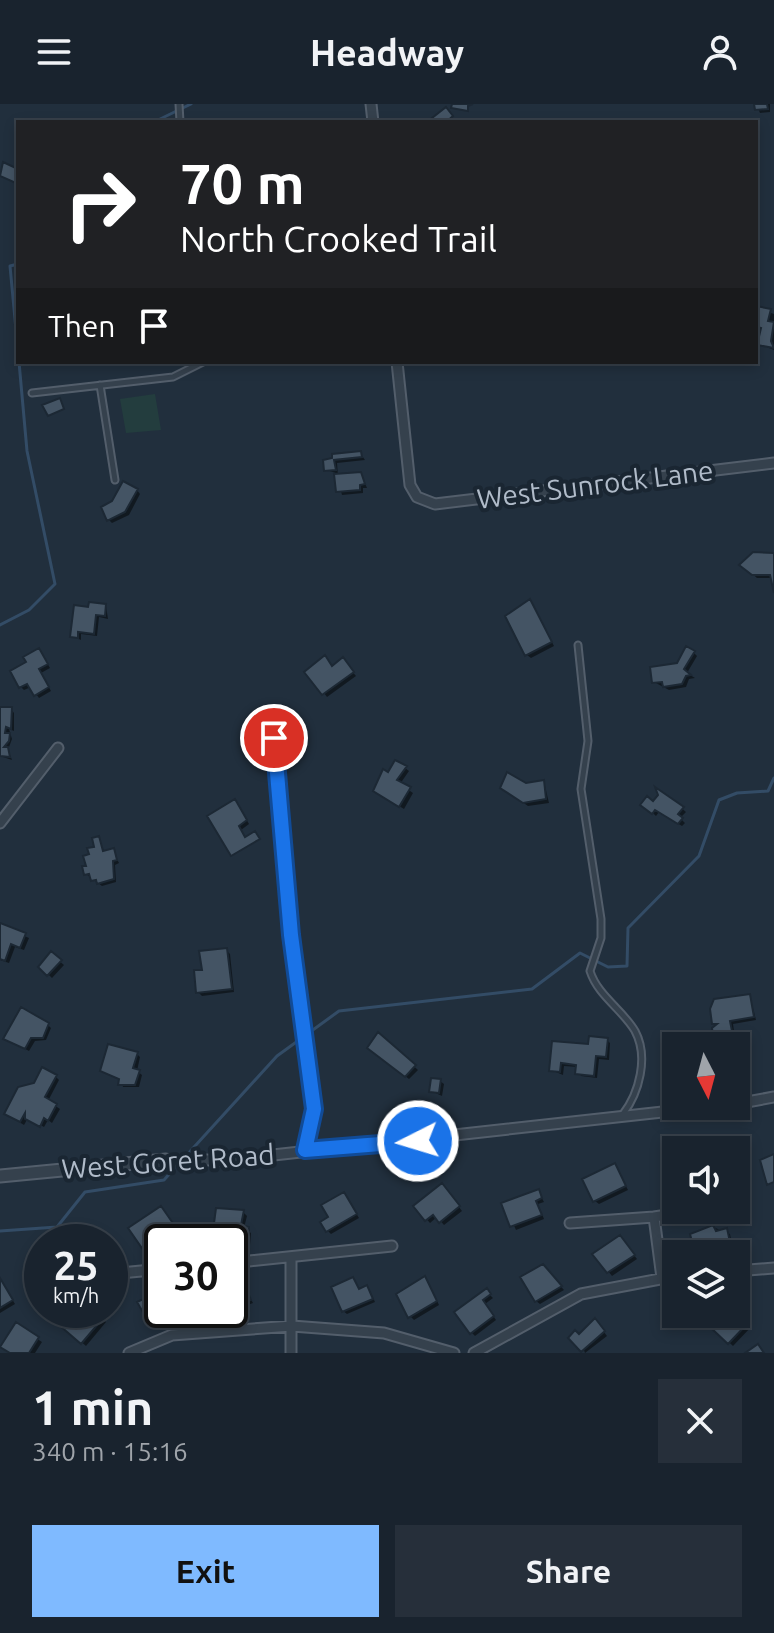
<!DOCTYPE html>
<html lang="en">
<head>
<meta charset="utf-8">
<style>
  :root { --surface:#19232e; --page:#262f3a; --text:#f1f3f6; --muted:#9fa4aa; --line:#37404a; --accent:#7fbaff }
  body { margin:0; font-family:Ubuntu,sans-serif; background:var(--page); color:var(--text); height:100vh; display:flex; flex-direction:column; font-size:30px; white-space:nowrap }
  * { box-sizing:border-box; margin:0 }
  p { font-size:26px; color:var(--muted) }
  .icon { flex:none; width:44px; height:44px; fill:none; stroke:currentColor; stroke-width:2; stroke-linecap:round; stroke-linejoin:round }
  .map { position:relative; height:1249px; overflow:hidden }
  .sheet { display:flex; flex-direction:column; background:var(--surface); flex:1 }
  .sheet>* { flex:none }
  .hud { position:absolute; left:16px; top:16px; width:742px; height:244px; border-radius:0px; box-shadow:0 4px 12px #0003,0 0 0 2px var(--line); background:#202124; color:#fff; overflow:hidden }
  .needle { width:52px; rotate:174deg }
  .controls { position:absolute; left:662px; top:928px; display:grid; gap:16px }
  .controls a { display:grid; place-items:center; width:88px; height:88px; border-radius:0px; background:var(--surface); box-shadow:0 4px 12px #0003,0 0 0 2px var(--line); font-size:40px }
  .speed { position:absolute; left:24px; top:1120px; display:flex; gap:16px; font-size:40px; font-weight:700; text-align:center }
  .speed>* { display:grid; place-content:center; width:104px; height:104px; border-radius:50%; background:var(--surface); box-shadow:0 4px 12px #0003,0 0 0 2px var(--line); line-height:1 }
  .speed small { font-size:20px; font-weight:400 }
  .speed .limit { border:4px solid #111; border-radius:12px; background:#fff; color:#111 }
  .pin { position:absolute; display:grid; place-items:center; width:68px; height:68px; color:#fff; margin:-34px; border:4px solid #fff; border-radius:50%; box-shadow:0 2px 8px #0007 }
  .me { position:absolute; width:88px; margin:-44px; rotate:265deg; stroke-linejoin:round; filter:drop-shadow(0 0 6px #0008) }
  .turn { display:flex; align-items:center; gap:28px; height:168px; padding:0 32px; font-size:36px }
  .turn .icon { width:104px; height:104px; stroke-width:2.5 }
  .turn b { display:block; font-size:56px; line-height:68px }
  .then { display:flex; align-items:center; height:76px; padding:0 32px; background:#0003; gap:16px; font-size:30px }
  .round { display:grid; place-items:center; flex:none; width:84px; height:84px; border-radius:0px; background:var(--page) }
  .overview { display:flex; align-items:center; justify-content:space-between; height:136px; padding:0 32px }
  h1 { font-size:48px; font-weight:600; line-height:60px }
  .button { display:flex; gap:16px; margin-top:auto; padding:16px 32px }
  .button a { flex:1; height:92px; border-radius:0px; background:var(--accent); color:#111; font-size:32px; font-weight:600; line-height:92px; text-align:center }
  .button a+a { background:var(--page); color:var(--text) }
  header { display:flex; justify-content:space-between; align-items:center; height:104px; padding:0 32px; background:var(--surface); font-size:36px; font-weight:600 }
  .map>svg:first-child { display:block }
  .garden { fill:#233d3e }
  .shadow { fill:#0007 }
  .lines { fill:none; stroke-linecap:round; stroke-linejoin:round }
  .stream { stroke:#334c66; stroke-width:3 }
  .building { fill:#445464; stroke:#1c2834; stroke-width:2 }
  .service-casing { stroke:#535e6b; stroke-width:9 }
  .minor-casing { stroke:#535e6b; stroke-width:13 }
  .tertiary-casing { stroke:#535e6b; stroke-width:15 }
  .service { stroke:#35414d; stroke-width:5 }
  .minor { stroke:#35414d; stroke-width:9 }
  .tertiary { stroke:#35414d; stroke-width:11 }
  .route-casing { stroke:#114b97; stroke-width:20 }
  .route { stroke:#1a73e8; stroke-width:14 }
  .labels { text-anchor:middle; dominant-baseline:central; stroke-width:8; stroke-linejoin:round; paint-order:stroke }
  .street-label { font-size:28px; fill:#b0bbc9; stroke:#1a2632 }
</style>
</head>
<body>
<header><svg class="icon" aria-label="menu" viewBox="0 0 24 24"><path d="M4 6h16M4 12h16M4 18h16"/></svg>Headway<svg class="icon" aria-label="person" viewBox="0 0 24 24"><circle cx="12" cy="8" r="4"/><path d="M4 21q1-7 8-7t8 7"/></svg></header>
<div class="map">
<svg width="774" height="1249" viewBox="0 0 774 1249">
  <rect width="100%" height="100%" fill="#212f3d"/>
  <path class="garden" d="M 155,290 L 161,326 L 126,329 L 120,295 Z"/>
  <path class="shadow" d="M 756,0 L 770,0 L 770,8 L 760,9 Z
    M 756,204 L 774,210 L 774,246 L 759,240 L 760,219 L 756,218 Z
    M 360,349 L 365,356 L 337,359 L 338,372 L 361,370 L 367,384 L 363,384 L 363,389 L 342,391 L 336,369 L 326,366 L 325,357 L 335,356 L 334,352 Z
    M 137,386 L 140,390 L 129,411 L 112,419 L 109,416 Z
    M 774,451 L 774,482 L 772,474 L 757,474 L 742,461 Z
    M 533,501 L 554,542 L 531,554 L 527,551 Z
    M 106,502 L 108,515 L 99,513 L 97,532 L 81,530 L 81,536 L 72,532 L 75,503 Z
    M 693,548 L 697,552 L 687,569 L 695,574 L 689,575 L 686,583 L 669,586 L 654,578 Z
    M 42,550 L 50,564 L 41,569 L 51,587 L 39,594 L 31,583 L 24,586 L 21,583 Z
    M 346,560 L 356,572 L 327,593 L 324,589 L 333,564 Z
    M 11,605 L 14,609 L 14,627 L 9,625 L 12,635 L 8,646 L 12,656 L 0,652 L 0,608 Z
    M 405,664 L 409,667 L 400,680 L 413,689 L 404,705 L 379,690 L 389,671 Z
    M 544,678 L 549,699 L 528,702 L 506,687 Z
    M 663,688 L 686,708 L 680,714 L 685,719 L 682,722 L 659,708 L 656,712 L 643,700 L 653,700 Z
    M 238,701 L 249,720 L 241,726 L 246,734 L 232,749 Z
    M 98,734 L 105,749 L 113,747 L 119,759 L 115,761 L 116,778 L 102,782 L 86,770 Z
    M 0,821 L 29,834 L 24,846 L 15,843 L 9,859 L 0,856 Z
    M 226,846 L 230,850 L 234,888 L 202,892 L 198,888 L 204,867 Z
    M 51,850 L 64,861 L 52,874 L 41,863 Z
    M 750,892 L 756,916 L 733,920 L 736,940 L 719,942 L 714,920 Z
    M 48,921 L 51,924 L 46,936 L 35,937 L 29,947 L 5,934 Z
    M 379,931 L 418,966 L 409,975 L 373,947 Z
    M 607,936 L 610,939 L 609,956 L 599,955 L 597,974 L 581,972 L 578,963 L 564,962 L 563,971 L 551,966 L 553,939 L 590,942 Z
    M 137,950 L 140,953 L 137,967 L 142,971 L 139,983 L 123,983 L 121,976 L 102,966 Z
    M 55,972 L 59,976 L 48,997 L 60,1005 L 52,1019 L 48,1016 L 44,1023 L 28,1014 L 24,1021 L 6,1010 Z
    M 440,977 L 444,980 L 442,992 L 431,987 Z
    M 615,1061 L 628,1086 L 599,1100 L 595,1097 Z
    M 445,1085 L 462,1107 L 444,1121 L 437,1113 L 430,1119 L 415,1102 Z
    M 538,1087 L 544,1098 L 538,1100 L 544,1115 L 516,1126 L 504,1100 Z
    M 347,1094 L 359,1114 L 331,1130 L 328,1127 Z
    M 164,1108 L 180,1133 L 173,1138 L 162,1138 L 162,1145 L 151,1152 L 147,1149 Z
    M 243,1108 L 247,1112 L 244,1124 L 251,1129 L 250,1141 L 214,1133 Z
    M 713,1123 L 730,1130 L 733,1146 L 697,1150 Z
    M 623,1137 L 637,1155 L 612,1172 L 595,1151 Z
    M 542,1162 L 564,1186 L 540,1200 L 536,1197 Z
    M 0,1175 L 15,1200 L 0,1209 Z
    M 353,1175 L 360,1187 L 366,1184 L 370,1187 L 375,1198 L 347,1210 L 343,1207 Z
    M 428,1178 L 439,1201 L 414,1216 L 410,1212 Z
    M 233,1179 L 239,1190 L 247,1188 L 253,1199 L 224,1210 L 220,1206 L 230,1206 Z
    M 486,1187 L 493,1194 L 485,1200 L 496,1216 L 475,1232 L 471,1228 Z
    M 162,1188 L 162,1206 L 176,1206 L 178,1212 L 156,1224 L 152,1221 Z
    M 75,1206 L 93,1206 L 106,1218 L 86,1242 L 62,1221 Z
    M 727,1210 L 734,1215 L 739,1210 L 752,1222 L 733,1242 L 714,1224 Z
    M 598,1220 L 607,1232 L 585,1249 L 579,1232 Z
    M 16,1221 L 42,1238 L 35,1249 L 11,1249 Z"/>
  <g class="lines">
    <path class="stream" d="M 154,18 L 191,0
      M 18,160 L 10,162 L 18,247
      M 0,521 L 29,506 L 55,480 L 27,347 L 19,258
      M 185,1053 L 277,952 L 339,907 L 532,885 L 580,849 L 608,863 L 627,862 L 628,824 L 699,752 L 719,696 L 737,689 L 768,687 L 774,674
      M 0,1127 L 57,1123 L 85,1088 L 164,1076 L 180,1058"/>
  </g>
  <path class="building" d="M 452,0 L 473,0 L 468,2 L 468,7 L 451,4 Z
    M 754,0 L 767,0 L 768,5 L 755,6 Z
    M 446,3 L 453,12 L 446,18 L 427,18 Z
    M 3,58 L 18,65 L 18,80 L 0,72 Z
    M 756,202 L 771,205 L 768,217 L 774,218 L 771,237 L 774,244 L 757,241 L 761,224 L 757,223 Z
    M 60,294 L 64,305 L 48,312 L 42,301 Z
    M 361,347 L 362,353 L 334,356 L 336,366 L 324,367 L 323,356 L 332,354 L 332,350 Z
    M 361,368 L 365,380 L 360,381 L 360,386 L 336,388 L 334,370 Z
    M 123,377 L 138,385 L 125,408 L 107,417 L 101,403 L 112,397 Z
    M 753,448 L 774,449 L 774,489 L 770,471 L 752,471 L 739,461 Z
    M 530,495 L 552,538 L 525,552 L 505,512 Z
    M 89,498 L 106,500 L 105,512 L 96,511 L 94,530 L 78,528 L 78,534 L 70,533 L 74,501 L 88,503 Z
    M 686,542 L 695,547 L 684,565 L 691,571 L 686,572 L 682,580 L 663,583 L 662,578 L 652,579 L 650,563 L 677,559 Z
    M 39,544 L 48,560 L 39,565 L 49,583 L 34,592 L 27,580 L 19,584 L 10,567 L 26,558 L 23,553 Z
    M 325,551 L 332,562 L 343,553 L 354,568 L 322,591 L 304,568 Z
    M 0,603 L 12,603 L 11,625 L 6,623 L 5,629 L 10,629 L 9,637 L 4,643 L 8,643 L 10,653 L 0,652 Z
    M 395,656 L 407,662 L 397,676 L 411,683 L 399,703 L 373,687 L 383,665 L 388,668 Z
    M 507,668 L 526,679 L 544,676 L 546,695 L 523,699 L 500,684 Z
    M 655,683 L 684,703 L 678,710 L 683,714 L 678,720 L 655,706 L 652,710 L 640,701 L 647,692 L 653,697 L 658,691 Z
    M 235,695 L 247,716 L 239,722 L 245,733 L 255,727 L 260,735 L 231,752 L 207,712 Z
    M 99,732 L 103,747 L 114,744 L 117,756 L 113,757 L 114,775 L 97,780 L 96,776 L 91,777 L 89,770 L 84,771 L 82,762 L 86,762 L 83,752 L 89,750 L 87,744 L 94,743 L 92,734 Z
    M 0,819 L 26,829 L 20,844 L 11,840 L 5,857 L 0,855 Z
    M 227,844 L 232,885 L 196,889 L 194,866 L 202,866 L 199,847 Z
    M 51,847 L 62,856 L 47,872 L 38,863 Z
    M 750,890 L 754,913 L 730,917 L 734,937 L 714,940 L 712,924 L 717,920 L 712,920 L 710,905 L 714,895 Z
    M 21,903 L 49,919 L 43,934 L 31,934 L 25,945 L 3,935 Z
    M 378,928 L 416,961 L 405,973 L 367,944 Z
    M 589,932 L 608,934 L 606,953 L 596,952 L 594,972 L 575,970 L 576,961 L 561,959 L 560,968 L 549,967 L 552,937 L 588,940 Z
    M 108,940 L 138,948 L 133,964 L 140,966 L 135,981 L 118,981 L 119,975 L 100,967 Z
    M 42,963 L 57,971 L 45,993 L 57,1000 L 48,1017 L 44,1014 L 40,1023 L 25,1015 L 25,1009 L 20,1018 L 4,1010 L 18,983 L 34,979 Z
    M 431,974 L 441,975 L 439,989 L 429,988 Z
    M 774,1050 L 774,1078 L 767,1081 L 760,1056 Z
    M 615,1059 L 626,1082 L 593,1098 L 582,1075 Z
    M 442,1079 L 460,1102 L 439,1119 L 433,1111 L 425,1117 L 413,1102 Z
    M 539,1085 L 542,1094 L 536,1097 L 542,1111 L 510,1123 L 501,1099 Z
    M 344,1088 L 357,1110 L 326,1128 L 320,1118 L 328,1113 L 321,1101 Z
    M 161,1102 L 179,1128 L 146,1150 L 128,1124 Z
    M 216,1104 L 244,1106 L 241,1121 L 249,1123 L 248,1139 L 212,1134 Z
    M 713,1121 L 716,1127 L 727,1124 L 731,1143 L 711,1150 L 695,1150 L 690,1130 Z
    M 620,1131 L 635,1151 L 607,1169 L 592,1150 Z
    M 543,1160 L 562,1182 L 535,1198 L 520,1173 Z
    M 425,1172 L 437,1197 L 408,1214 L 396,1190 Z
    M 353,1173 L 359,1185 L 367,1181 L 373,1195 L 342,1208 L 331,1183 Z
    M 0,1174 L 13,1196 L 0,1204 Z
    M 233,1177 L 238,1189 L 247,1186 L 251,1196 L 230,1203 L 230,1178 Z
    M 487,1184 L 491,1190 L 483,1196 L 494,1212 L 470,1230 L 454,1208 Z
    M 162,1186 L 162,1206 L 176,1208 L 151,1222 L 137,1198 Z
    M 72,1206 L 96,1206 L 104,1213 L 81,1240 L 59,1221 Z
    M 739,1207 L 750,1217 L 728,1240 L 711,1224 L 725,1210 L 734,1212 Z
    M 595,1214 L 605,1227 L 581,1248 L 568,1234 L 575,1226 L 579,1230 Z
    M 16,1218 L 39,1233 L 29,1249 L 10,1249 L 0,1243 Z
    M 758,1240 L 764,1249 L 745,1249 Z"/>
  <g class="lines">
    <defs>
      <path id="service" d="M 179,0 L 180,18
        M 100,281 L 115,376
        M 32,289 L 173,273 L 203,258
        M 578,541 L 588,637 L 581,685 L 601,815 L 601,834 L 590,867 C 598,892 622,905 635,927 C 649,953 639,989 623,1010"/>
      <path id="minor" d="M 371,0 L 373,18
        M 397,258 L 410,381 L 417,393 L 435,400 L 774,359
        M 274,634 L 291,831 L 314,1005 L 305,1046
        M 0,719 L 58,644
        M 736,1000 L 774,993
        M 166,1056 L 228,1056 L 717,1002
        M 736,1101 L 738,1101
        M 654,1113 L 701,1106
        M 570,1119 L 654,1113 L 662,1174
        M 230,1159 L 392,1142
        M 736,1167 L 774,1164
        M 110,1170 L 162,1165
        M 129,1249 L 172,1231 L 292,1222 L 384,1229 L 454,1249
        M 291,1249 L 291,1154
        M 474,1249 L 581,1190 L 676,1172"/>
      <path id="tertiary" d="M 0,1072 L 166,1056"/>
    </defs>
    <use href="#service" class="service-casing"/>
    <use href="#minor" class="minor-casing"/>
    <use href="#tertiary" class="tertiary-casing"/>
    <use href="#service" class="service"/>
    <use href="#minor" class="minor"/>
    <use href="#tertiary" class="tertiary"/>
  </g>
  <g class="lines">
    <defs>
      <path id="route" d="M 274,634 L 291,831 L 314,1005 L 305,1046 L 418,1037"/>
    </defs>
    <use href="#route" class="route-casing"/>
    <use href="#route" class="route"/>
  </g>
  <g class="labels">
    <g class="street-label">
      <text transform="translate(595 380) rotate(-7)">West Sunrock Lane</text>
      <text transform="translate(168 1057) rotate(-4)">West Goret Road</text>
    </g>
  </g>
</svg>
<div class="controls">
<a><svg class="needle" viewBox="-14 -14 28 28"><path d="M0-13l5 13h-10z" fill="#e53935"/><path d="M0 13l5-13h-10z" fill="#9fa4aa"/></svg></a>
<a><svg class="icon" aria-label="sound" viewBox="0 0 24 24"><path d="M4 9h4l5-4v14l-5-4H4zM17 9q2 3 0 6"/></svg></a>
<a><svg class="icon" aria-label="layers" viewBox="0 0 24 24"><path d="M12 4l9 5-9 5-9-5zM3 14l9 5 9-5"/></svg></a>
</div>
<div class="speed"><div>25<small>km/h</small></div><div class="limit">30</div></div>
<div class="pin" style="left:274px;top:634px;background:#d93025"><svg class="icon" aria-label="arrive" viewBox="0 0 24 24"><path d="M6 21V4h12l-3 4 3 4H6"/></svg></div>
<svg class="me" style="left:418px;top:1037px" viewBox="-20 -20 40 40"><circle r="17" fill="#1a73e8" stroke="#fff" stroke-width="3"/><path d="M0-11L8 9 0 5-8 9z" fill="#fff"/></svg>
<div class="hud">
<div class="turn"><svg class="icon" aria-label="right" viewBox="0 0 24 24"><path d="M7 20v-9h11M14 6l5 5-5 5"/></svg><div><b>70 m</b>North Crooked Trail</div></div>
<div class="then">Then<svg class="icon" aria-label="arrive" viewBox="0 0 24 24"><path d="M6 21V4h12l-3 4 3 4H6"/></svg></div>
</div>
</div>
<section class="sheet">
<div class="overview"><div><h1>1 min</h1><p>340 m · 15:16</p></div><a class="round"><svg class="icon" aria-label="close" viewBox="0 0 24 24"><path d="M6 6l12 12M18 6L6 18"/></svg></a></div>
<div class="button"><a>Exit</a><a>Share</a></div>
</section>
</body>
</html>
